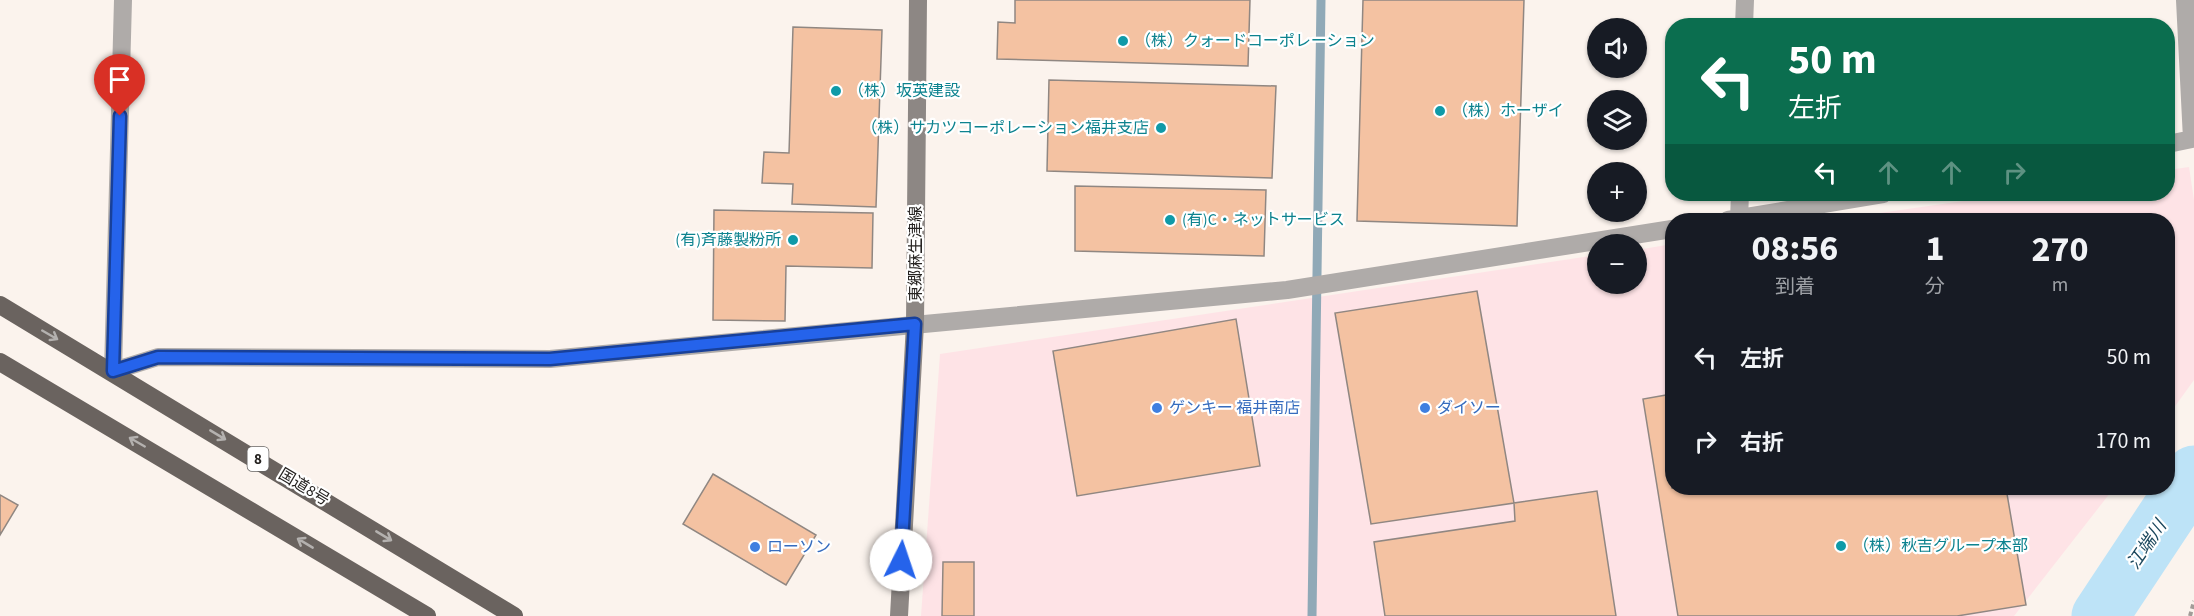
<!DOCTYPE html>
<html lang="ja">
<head>
<meta charset="utf-8">
<style>
  :root { --surface:#171b24; --page:#242831; --text:#f1f3f6; --muted:#9ea1a6 }
  body { margin:0; font-family:"Source Sans 3","Noto Sans JP",sans-serif; background:var(--page); color:var(--text); height:100vh; display:flex; flex-direction:column; font-size:22px; white-space:nowrap }
  * { box-sizing:border-box; margin:0 }
  p { font-size:20px; color:var(--muted) }
  .icon { flex:none; width:33px; height:33px; fill:none; stroke:currentColor; stroke-width:2; stroke-linecap:round; stroke-linejoin:round }
  .map { position:relative; flex:1; overflow:hidden }
  .sheet { position:absolute; left:1665px; top:213px; width:510px; height:282px; display:flex; flex-direction:column; background:var(--surface); border-radius:24px; box-shadow:0 2px 4px #0004 }
  .sheet>* { flex:none }
  .hud { position:absolute; left:1665px; top:18px; width:510px; height:183px; border-radius:24px; box-shadow:0 2px 4px #0004; background:#0b6e4f; color:#fff; overflow:hidden }
  .buttons { position:absolute; left:1587px; top:18px; display:grid; gap:12px }
  .buttons a { display:grid; place-items:center; width:60px; height:60px; border-radius:50%; background:var(--surface); box-shadow:0 2px 4px #0004; font-size:30px }
  .pin { position:absolute; display:grid; place-items:center; width:51px; height:51px; color:#fff; margin:-62px -26px; border-radius:50% 50% 50% 0; rotate:-45deg; box-shadow:0 0 6px #0007 }
  .pin .icon { rotate:45deg }
  .me { position:absolute; width:66px; margin:-33px; rotate:4deg; stroke-linejoin:round; filter:drop-shadow(0 0 4px #0008) }
  .turn { display:flex; align-items:center; gap:21px; height:126px; padding:0 24px; font-size:27px }
  .turn .icon { width:78px; height:78px; stroke-width:2.5 }
  .turn b { display:block; font-size:42px; line-height:51px }
  .lanes { display:flex; align-items:center; height:57px; padding:0 24px; background:#0003; justify-content:center; gap:30px; direction:ltr }
  .lanes .off { opacity:.35 }
  .eta { display:flex; justify-content:space-evenly; align-items:center; height:102px; text-align:center }
  .eta b { font-size:36px; font-weight:700; line-height:42px }
  ul { padding:0; list-style:none }
  li { display:flex; align-items:center; gap:18px; height:84px; padding:0 24px }
  li div { flex:1 }
  li b { display:block; font-size:22px }
  li em { font-style:normal }
  .map>svg:first-child { display:block }
  .commercial { fill:#fee3e6 }
  .lines { fill:none; stroke-linecap:round; stroke-linejoin:round }
  .stream { stroke:#90a9b7; stroke-width:9 }
  .river { stroke:#bde3f7; stroke-width:57 }
  .building { fill:#f4c2a2; stroke:#908782; stroke-width:1.5 }
  .path { stroke:#a29c98; stroke-width:4; stroke-dasharray:4.5 3; stroke-linecap:butt }
  .minor { stroke:#afaba9; stroke-width:18 }
  .secondary { stroke:#8d8784; stroke-width:18 }
  .trunk { stroke:#6a635f; stroke-width:18 }
  .oneway { stroke:#b4b1af }
  .route-casing { stroke:#184099; stroke-width:15 }
  .route { stroke:#2563eb; stroke-width:10 }
  .culture-dot { fill:#0f9aa8; stroke:#fff; stroke-width:2 }
  .shop-dot { fill:#3f7fe0; stroke:#fff; stroke-width:2 }
  .labels { text-anchor:middle; dominant-baseline:central; stroke-width:4.5; stroke-linejoin:round; paint-order:stroke }
  .shield { fill:#fff; stroke:#676564; stroke-width:1.5 }
  .shield-label { font-size:15px; font-weight:bold; fill:#262321 }
  .culture-label { font-size:16px; fill:#0d838f; stroke:#fff; text-anchor:start }
  .street-label { font-size:16px; fill:#262321; stroke:#fff }
  .shop-label { font-size:16px; fill:#366cbe; stroke:#fff; text-anchor:start }
  .water-label { font-size:18px; font-style:italic; fill:#1c485d; stroke:#fff }
</style>
</head>
<body>
<div class="map">
<svg width="2194" height="616" viewBox="0 0 2194 616">
  <rect width="100%" height="100%" fill="#fbf3ed"/>
  <path class="commercial" d="M 2189,167 L 2194,200 L 2194,380 L 2168,416 L 2168,220 L 1831,220 L 2012,194 L 2168,194 L 2168,170 Z
    M 1672,244 L 1672,488 L 2114,488 L 2014,616 L 921,616 L 940,354 L 1597,255 L 1598,284 L 1636,284 L 1637,250 Z"/>
  <g class="lines">
    <path class="stream" d="M 1312,616 L 1321,0"/>
    <path class="river" d="M 2100,616 L 2194,474"/>
  </g>
  <path class="building" d="M 1015,0 L 1250,0 L 1248,66 L 997,59 L 998,22 L 1015,23 Z
    M 1363,0 L 1524,0 L 1517,226 L 1357,221 Z
    M 793,27 L 882,30 L 876,207 L 792,204 L 793,184 L 762,183 L 764,152 L 789,153 Z
    M 1049,80 L 1276,86 L 1272,178 L 1047,171 Z
    M 1075,186 L 1266,190 L 1264,256 L 1075,251 Z
    M 714,210 L 873,213 L 872,268 L 786,266 L 785,321 L 713,320 Z
    M 1477,291 L 1514,503 L 1371,524 L 1335,313 Z
    M 1236,319 L 1260,466 L 1077,496 L 1053,351 Z
    M 1672,394 L 1672,488 L 2006,488 L 2026,605 L 1957,616 L 1678,616 L 1643,399 Z
    M 713,474 L 816,535 L 786,585 L 683,524 Z
    M 1597,491 L 1616,616 L 1385,616 L 1374,542 L 1515,521 L 1514,503 Z
    M 0,495 L 18,505 L 0,535 Z
    M 943,562 L 974,562 L 974,616 L 942,616 Z"/>
  <g class="lines">
    <path class="path" d="M 2190,616 L 2194,601"/>
    <path class="minor" d="M 123,0 L 113,371 L 158,357 L 550,359 L 1287,290 L 1672,229
      M 1744,26 L 1745,0
      M 2168,144 L 2192,139 L 2185,0
      M 1739,219 L 1740,194
      M 1728,220 L 1883,194"/>
    <path class="secondary" d="M 899,616 L 915,324 L 918,0"/>
    <path class="trunk" d="M 0,305 L 514,616
      M 0,362 L 427,616"/>
  </g>
  <defs><path id="oneway-shaft" d="M-6 0H5M1.5-3L5.5 0L1.5 3" fill="none" stroke-width="1.6" stroke-linecap="round" stroke-linejoin="round" transform="scale(1.5)"/></defs>
  <g class="oneway">
    <use href="#oneway-shaft" transform="translate(50 335) rotate(30)"/>
    <use href="#oneway-shaft" transform="translate(218 435) rotate(31)"/>
    <use href="#oneway-shaft" transform="translate(137 442) rotate(-150)"/>
    <use href="#oneway-shaft" transform="translate(384 536) rotate(31)"/>
    <use href="#oneway-shaft" transform="translate(305 543) rotate(-149)"/>
  </g>
  <g class="lines">
    <defs>
      <path id="route" d="M 120,116 L 113,371 L 158,357 L 550,359 L 915,324 L 901,560"/>
    </defs>
    <use href="#route" class="route-casing"/>
    <use href="#route" class="route"/>
  </g>
  <g class="culture-dot">
    <circle cx="1123" cy="41" r="6"/>
    <circle cx="836" cy="91" r="6"/>
    <circle cx="1440" cy="111" r="6"/>
    <circle cx="1161" cy="128" r="6"/>
    <circle cx="1170" cy="220" r="6"/>
    <circle cx="793" cy="240" r="6"/>
    <circle cx="1841" cy="546" r="6"/>
  </g>
  <g class="shop-dot">
    <circle cx="1157" cy="408" r="6"/>
    <circle cx="1425" cy="408" r="6"/>
    <circle cx="755" cy="547" r="6"/>
  </g>
  <g class="labels">
    <rect class="shield" x="247.5" y="447" width="21" height="24" rx="4.5"/>
    <g class="shield-label">
      <text x="258" y="459">8</text>
    </g>
    <g class="culture-label">
      <text x="1135" y="41">（株）クォードコーポレーション</text>
      <text x="848" y="91">（株）坂英建設</text>
      <text x="1452" y="111">（株）ホーザイ</text>
      <text x="1149" y="128" text-anchor="end">（株）サカツコーポレーション福井支店</text>
      <text x="1182" y="220">(有)C・ネットサービス</text>
      <text x="781" y="240" text-anchor="end">(有)斉藤製粉所</text>
      <text x="1853" y="546">（株）秋吉グループ本部</text>
    </g>
    <g class="street-label">
      <text transform="translate(916 254) rotate(-90)">東郷麻生津線</text>
      <text transform="translate(304 487) rotate(31)">国道8号</text>
    </g>
    <g class="shop-label">
      <text x="1169" y="408">ゲンキー 福井南店</text>
      <text x="1437" y="408">ダイソー</text>
      <text x="767" y="547">ローソン</text>
    </g>
    <g class="water-label">
      <text transform="translate(2147 545) rotate(-56)">江端川</text>
    </g>
  </g>
</svg>
<div class="buttons">
<a><svg class="icon" aria-label="sound" viewBox="0 0 24 24"><path d="M4 9h4l5-4v14l-5-4H4zM17 9q2 3 0 6"/></svg></a>
<a><svg class="icon" aria-label="layers" viewBox="0 0 24 24"><path d="M12 4l9 5-9 5-9-5zM3 14l9 5 9-5"/></svg></a>
<a>+</a>
<a>−</a>
</div>
<div class="pin" style="left:120px;top:116px;background:#d93025"><svg class="icon" aria-label="arrive" viewBox="0 0 24 24"><path d="M6 21V4h12l-3 4 3 4H6"/></svg></div>
<svg class="me" style="left:901px;top:560px" viewBox="-20 -20 40 40"><circle r="19" fill="#fff"/><path d="M0-13L10 11 0 6-10 11z" fill="#2563eb"/></svg>
<div class="hud">
<div class="turn"><svg class="icon" aria-label="left" viewBox="0 0 24 24"><path d="M17 20v-9H6M10 6l-5 5 5 5"/></svg><div><b>50 m</b>左折</div></div>
<div class="lanes"><svg class="icon" aria-label="left" viewBox="0 0 24 24"><path d="M17 20v-9H6M10 6l-5 5 5 5"/></svg><svg class="icon off" aria-label="ahead" viewBox="0 0 24 24"><path d="M12 20V5M6 11l6-6 6 6"/></svg><svg class="icon off" aria-label="ahead" viewBox="0 0 24 24"><path d="M12 20V5M6 11l6-6 6 6"/></svg><svg class="icon off" aria-label="right" viewBox="0 0 24 24"><path d="M7 20v-9h11M14 6l5 5-5 5"/></svg></div>
</div>
<section class="sheet">
<div class="eta">
<div><b>08:56</b><p>到着</p></div>
<div><b>1</b><p>分</p></div>
<div><b>270</b><p>m</p></div>
</div>
<ul>
<li><svg class="icon" aria-label="left" viewBox="0 0 24 24"><path d="M17 20v-9H6M10 6l-5 5 5 5"/></svg><div><b>左折</b></div><em>50 m</em></li>
<li><svg class="icon" aria-label="right" viewBox="0 0 24 24"><path d="M7 20v-9h11M14 6l5 5-5 5"/></svg><div><b>右折</b></div><em>170 m</em></li>
</ul>
</section>
</div>
</body>
</html>
